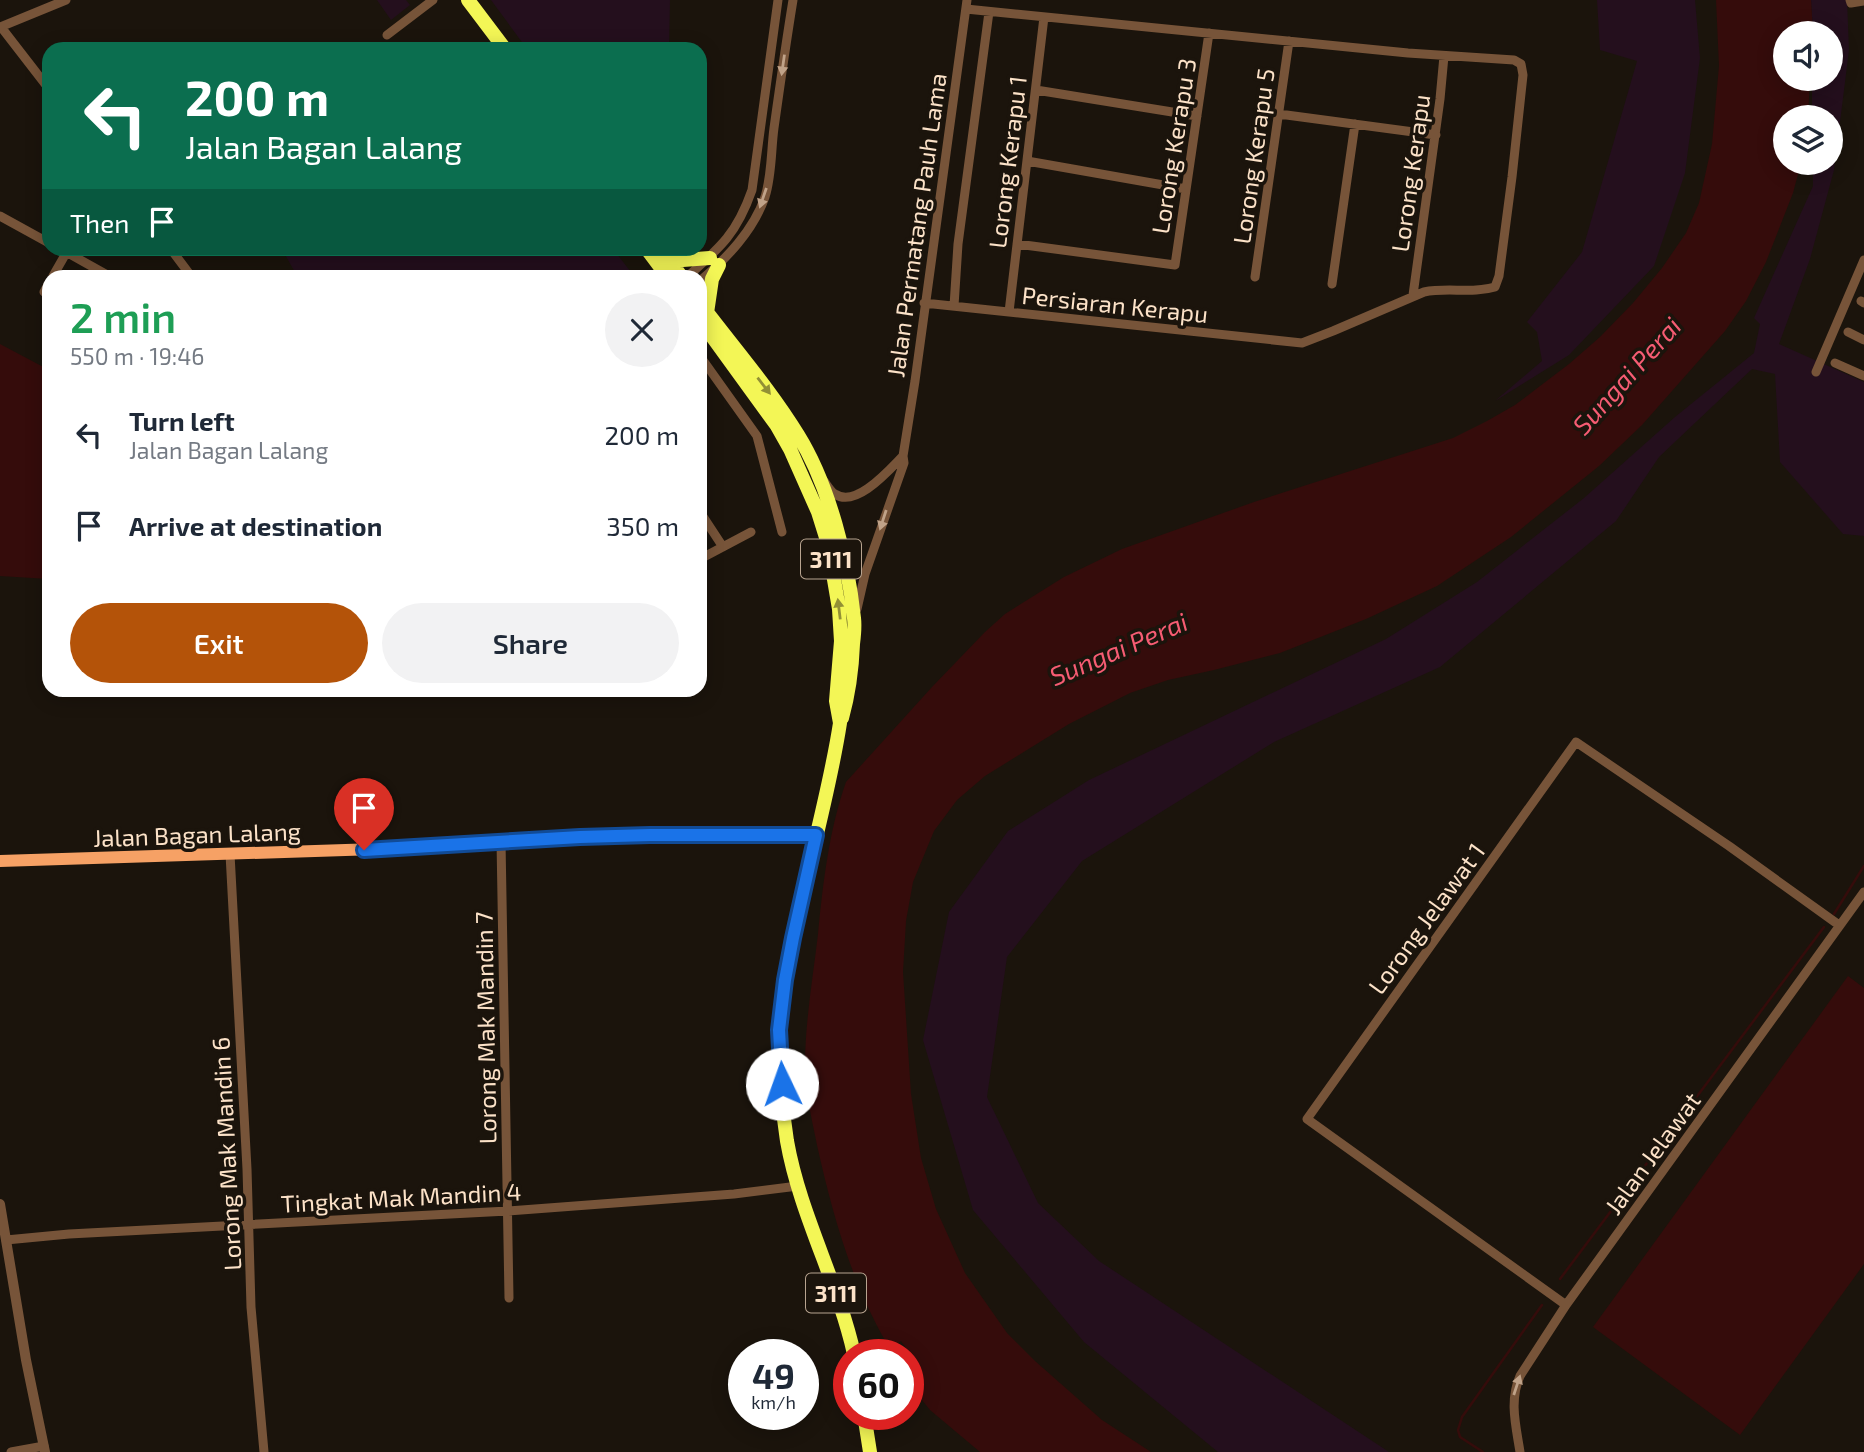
<!DOCTYPE html>
<html lang="en">
<head>
<meta charset="utf-8">
<style>
  :root { --surface:#fff; --page:#f2f2f3; --text:#1f2937; --muted:#747a83; --accent:#b45309 }
  body { margin:0; font-family:"Exo 2",sans-serif; background:var(--page); color:var(--text); height:100vh; display:flex; flex-direction:column; font-size:26px; white-space:nowrap }
  * { box-sizing:border-box; margin:0 }
  p { font-size:23px; color:var(--muted) }
  .icon { flex:none; width:38px; height:38px; fill:none; stroke:currentColor; stroke-width:2; stroke-linecap:round; stroke-linejoin:round }
  .map { position:relative; flex:1; overflow:hidden }
  .sheet { position:absolute; left:42px; top:270px; width:665px; height:427px; display:flex; flex-direction:column; background:var(--surface); border-radius:21px; box-shadow:0 4px 18px #0003 }
  .sheet>* { flex:none }
  .banner { position:absolute; left:42px; top:42px; width:665px; height:214px; border-radius:21px; box-shadow:0 4px 18px #0003; background:#0b6e4f; color:#fff; overflow:hidden }
  .fabs { position:absolute; left:1773px; top:21px; display:grid; gap:14px }
  .fabs a { display:grid; place-items:center; width:70px; height:70px; border-radius:50%; background:var(--surface); box-shadow:0 4px 18px #0003; font-size:35px }
  .speed { position:absolute; left:728px; top:1339px; display:flex; gap:14px; font-size:35px; font-weight:700; text-align:center }
  .speed>* { display:grid; place-content:center; width:91px; height:91px; border-radius:50%; background:var(--surface); box-shadow:0 4px 18px #0003; line-height:1 }
  .speed small { font-size:18px; font-weight:400 }
  .speed .limit { border:10px solid #d22; background:#fff; color:#111 }
  .pin { position:absolute; display:grid; place-items:center; width:60px; height:60px; color:#fff; margin:-72px -30px; border-radius:50% 50% 50% 0; rotate:-45deg; box-shadow:0 0 7px #0007 }
  .pin .icon { rotate:45deg }
  .me { position:absolute; width:77px; margin:-38px; rotate:357deg; stroke-linejoin:round; filter:drop-shadow(0 0 5px #0008) }
  .turn { display:flex; align-items:center; gap:24px; height:147px; padding:0 28px; font-size:32px }
  .turn .icon { width:91px; height:91px; stroke-width:2.5 }
  .turn b { display:block; font-size:49px; line-height:60px }
  .then { display:flex; align-items:center; height:66px; padding:0 28px; background:#0003; gap:14px; font-size:26px }
  .round { display:grid; place-items:center; flex:none; width:74px; height:74px; border-radius:37px; background:var(--page) }
  .head { display:flex; align-items:center; justify-content:space-between; height:119px; padding:0 28px }
  h1 { font-size:42px; font-weight:600; line-height:52px; color:#1e9e55 }
  .cta { display:flex; gap:14px; margin-top:auto; padding:14px 28px }
  .cta a { flex:1; height:80px; border-radius:42px; background:var(--accent); color:#fff; font-size:28px; font-weight:600; line-height:80px; text-align:center }
  .cta a+a { background:var(--page); color:var(--text) }
  ul { padding:0; list-style:none }
  li { display:flex; align-items:center; gap:21px; height:91px; padding:0 28px }
  li div { flex:1 }
  li b { display:block; font-size:26px }
  li em { font-style:normal }
  .map>svg:first-child { display:block }
  .green { fill:#240f1d }
  .water { fill:#350c0b }
  .pier { fill:#1b140c }
  .lines { fill:none; stroke-linecap:round; stroke-linejoin:round }
  .stream { stroke:#350c0b; stroke-width:2.5 }
  .minor { stroke:#775439; stroke-width:9 }
  .tertiary { stroke:#775439; stroke-width:10 }
  .secondary { stroke:#f6a165; stroke-width:12 }
  .primary { stroke:#f3f656; stroke-width:14 }
  .oneway { fill:#c0a288 }
  .oneway2 { fill:#929035 }
  .route-casing { stroke:#114b97; stroke-width:18 }
  .route { stroke:#1a73e8; stroke-width:12 }
  .labels { text-anchor:middle; dominant-baseline:central; stroke-width:7; stroke-linejoin:round; paint-order:stroke }
  .shield { fill:#1b140c; stroke:#b8a490; stroke-width:2 }
  .shield-label { font-size:23px; font-weight:bold; fill:#fce2c8 }
  .street-label { font-size:24px; fill:#fce2c8; stroke:#1b140c }
  .water-label { font-size:26px; font-style:italic; fill:#f65c73; stroke:#1b140c }
</style>
</head>
<body>
<div class="map">
<svg width="1864" height="1452" viewBox="0 0 1864 1452">
  <rect width="100%" height="100%" fill="#1b140c"/>
  <path class="green" d="M 377,0 L 406,0 L 410,5 L 391,20 Z
    M 491,0 L 670,0 L 669,49 L 527,49 Z
    M 1597,0 L 1695,0 L 1700,58 L 1685,173 L 1654,266 L 1569,355 L 1495,401 L 1542,361 L 1537,332 L 1527,322 L 1582,252 L 1637,61 L 1600,50 Z
    M 1811,0 L 1847,0 L 1849,50 L 1834,170 L 1810,259 L 1779,344 L 1864,382 L 1864,536 L 1843,534 L 1780,462 L 1775,374 L 1752,369 L 1659,457 L 1616,521 L 1440,667 L 1274,742 L 1082,861 L 1007,957 L 987,1097 L 1038,1203 L 1099,1261 L 1389,1452 L 1218,1452 L 1084,1342 L 973,1210 L 923,1040 L 949,912 L 1008,831 L 1089,780 L 1386,639 L 1477,582 L 1584,498 L 1675,417 L 1754,353 L 1760,324 L 1754,318 L 1813,186 L 1813,163 L 1830,163 L 1830,117 L 1812,117 L 1812,79 L 1830,79 L 1830,33 L 1813,33 Z
    M 282,249 L 613,249 L 634,276 L 297,276 Z"/>
  <path class="water" d="M 1716,0 L 1811,0 L 1813,33 L 1785,33 L 1785,79 L 1810,79 L 1808,117 L 1785,117 L 1785,163 L 1801,163 L 1793,193 L 1766,262 L 1746,301 L 1725,331 L 1642,425 L 1599,466 L 1511,537 L 1437,586 L 1366,619 L 1280,653 L 1214,670 L 1168,680 L 1130,693 L 1069,724 L 985,776 L 957,800 L 934,831 L 913,882 L 906,921 L 903,972 L 911,1094 L 921,1158 L 936,1209 L 965,1273 L 1007,1333 L 1035,1361 L 1102,1420 L 1151,1452 L 980,1452 L 930,1410 L 913,1389 L 908,1381 L 908,1354 L 893,1354 C 854,1291 833,1217 817,1145 C 812,1119 805,1093 805,1066 C 805,1022 813,977 818,934 C 823,883 829,830 846,782 L 932,687 L 985,632 L 1005,614 L 1064,577 L 1122,549 L 1254,502 L 1453,438 L 1487,421 L 1515,405 L 1569,364 L 1600,337 L 1633,303 L 1662,268 L 1686,233 L 1699,203 L 1712,144 L 1719,66 Z
    M 0,344 L 49,370 L 49,579 L 0,576 Z
    M 1848,976 L 1864,988 L 1864,1264 L 1740,1435 L 1593,1327 Z"/>
  <path class="pier" d="M 901,1341 L 914,1359 L 913,1361 L 918,1367 L 915,1369 L 914,1368 L 911,1369 L 908,1366 L 908,1354 L 900,1354 L 896,1349 L 892,1352 L 890,1349 Z"/>
  <g class="lines">
    <path class="stream" d="M 1834,914 L 1864,866
      M 1560,1279 L 1824,927
      M 1483,1452 L 1460,1437 L 1458,1430 L 1462,1417 L 1542,1305"/>
    <path class="minor" d="M 1850,0 L 1851,3 L 1864,1
      M 0,27 L 66,0
      M 1,27 L 49,89
      M 387,35 L 433,0
      M 1036,90 L 1197,116
      M 1279,114 L 1436,135
      M 1027,161 L 1186,189
      M 0,216 L 49,243
      M 1017,244 L 1175,265 L 1209,33
      M 59,248 L 109,276
      M 170,248 L 191,276
      M 53,276 L 69,248
      M 688,276 C 721,247 737,233 752,190 L 778,0
      M 1255,277 L 1289,41
      M 700,281 C 727,258 753,231 765,197 C 772,175 771,150 774,128 C 780,85 786,43 793,0
      M 1332,284 L 1355,124
      M 44,292 L 49,283
      M 1413,295 L 1440,99 L 1444,56
      M 1861,301 L 1864,303
      M 924,303 L 1302,343 L 1333,331 L 1424,292 C 1448,287 1472,294 1495,287 L 1499,276 L 1512,177 L 1523,75 L 1521,64 L 1514,60 L 1408,53 L 966,9
      M 954,306 L 958,244 L 989,12
      M 1009,312 L 1044,17
      M 1848,332 L 1864,340
      M 700,356 L 757,436 L 782,532
      M 1835,363 L 1864,376
      M 1816,372 L 1864,260
      M 824,481 C 827,485 831,492 835,494 C 856,509 890,469 903,456
      M 700,512 L 723,547
      M 700,559 L 751,532
      M 857,609 L 865,574 L 904,463 L 903,456 L 915,381 L 967,0
      M 501,841 L 509,1298
      M 230,854 L 247,1169 L 251,1307 L 264,1452
      M 6,1240 L 69,1234 L 508,1211 L 734,1194 L 798,1186
      M 1566,1305 L 1307,1119 L 1576,742 L 1729,846 L 1839,925
      M 11,1452 L 44,1446
      M 1520,1452 C 1516,1426 1509,1401 1520,1376 L 1566,1305 L 1864,892"/>
    <path class="tertiary" d="M 0,1204 L 26,1360 L 45,1452"/>
    <path class="secondary" d="M 0,861 L 376,849 L 580,837 L 816,835"/>
    <path class="primary" d="M 468,0 L 505,49
      M 646,248 L 667,276
      M 660,248 L 681,276
      M 669,261 L 710,258
      M 700,303 C 733,347 770,389 798,435 C 829,485 848,560 854,618 C 855,626 854,636 853,644 C 852,670 849,693 842,718
      M 707,313 L 712,279 L 719,265
      M 700,320 L 777,426 L 790,449 L 818,512 L 828,544 L 839,609 L 841,641 L 836,701 L 840,723 C 828,801 804,878 789,956 C 785,980 780,1006 779,1030 C 778,1064 782,1108 787,1141 C 800,1215 838,1282 854,1354
      M 864,1414 L 870,1452"/>
  </g>
  <defs><path id="oneway-solid" d="M-6-.8H1V-3.2L6.5 0L1 3.2V.8H-6Z" transform="scale(1.75)"/></defs>
  <g class="oneway">
    <use href="#oneway-solid" transform="translate(783 65) rotate(98)"/>
    <use href="#oneway-solid" transform="translate(763 198) rotate(109)"/>
    <use href="#oneway-solid" transform="translate(883 520) rotate(108)"/>
    <use href="#oneway-solid" transform="translate(1517 1385) rotate(-72)"/>
  </g>
  <g class="oneway2">
    <use href="#oneway-solid" transform="translate(764 386) rotate(52)"/>
    <use href="#oneway-solid" transform="translate(839 609) rotate(-97)"/>
  </g>
  <g class="lines">
    <defs>
      <path id="route" d="M 364,850 L 580,837 L 650,835 L 816,835 L 793,938 L 785,980 L 779,1030 L 782,1084"/>
    </defs>
    <use href="#route" class="route-casing"/>
    <use href="#route" class="route"/>
  </g>
  <g class="labels">
    <g class="shield">
      <rect x="801" y="539.5" width="60" height="39" rx="5"/>
      <rect x="806" y="1273.5" width="60" height="39" rx="5"/>
    </g>
    <g class="shield-label">
      <text x="831" y="559">3111</text>
      <text x="836" y="1293">3111</text>
    </g>
    <g class="street-label">
      <text transform="translate(1173 146) rotate(-81)">Lorong Kerapu 3</text>
      <text transform="translate(1253 156) rotate(-82)">Lorong Kerapu 5</text>
      <text transform="translate(1007 162) rotate(-83)">Lorong Kerapu 1</text>
      <text transform="translate(1410 173) rotate(-82)">Lorong Kerapu</text>
      <text transform="translate(916 225) rotate(-82)">Jalan Permatang Pauh Lama</text>
      <text transform="translate(1115 304) rotate(6)">Persiaran Kerapu</text>
      <text transform="translate(197 834) rotate(-2)">Jalan Bagan Lalang</text>
      <text transform="translate(1426 918) rotate(-54)">Lorong Jelawat 1</text>
      <text transform="translate(485 1028) rotate(-91)">Lorong Mak Mandin 7</text>
      <text transform="translate(1652 1153) rotate(-54)">Jalan Jelawat</text>
      <text transform="translate(226 1154) rotate(-93)">Lorong Mak Mandin 6</text>
      <text transform="translate(401 1197) rotate(-3)">Tingkat Mak Mandin 4</text>
    </g>
    <g class="water-label">
      <text transform="translate(1626 375) rotate(-48)">Sungai Perai</text>
      <text transform="translate(1118 648) rotate(-23)">Sungai Perai</text>
    </g>
  </g>
</svg>
<div class="fabs">
<a><svg class="icon" aria-label="sound" viewBox="0 0 24 24"><path d="M4 9h4l5-4v14l-5-4H4zM17 9q2 3 0 6"/></svg></a>
<a><svg class="icon" aria-label="layers" viewBox="0 0 24 24"><path d="M12 4l9 5-9 5-9-5zM3 14l9 5 9-5"/></svg></a>
</div>
<div class="speed"><div>49<small>km/h</small></div><div class="limit">60</div></div>
<div class="pin" style="left:364px;top:850px;background:#d93025"><svg class="icon" aria-label="arrive" viewBox="0 0 24 24"><path d="M6 21V4h12l-3 4 3 4H6"/></svg></div>
<svg class="me" style="left:782px;top:1084px" viewBox="-20 -20 40 40"><circle r="19" fill="#fff"/><path d="M0-13L10 11 0 6-10 11z" fill="#1a73e8"/></svg>
<div class="banner">
<div class="turn"><svg class="icon" aria-label="left" viewBox="0 0 24 24"><path d="M17 20v-9H6M10 6l-5 5 5 5"/></svg><div><b>200 m</b>Jalan Bagan Lalang</div></div>
<div class="then">Then<svg class="icon" aria-label="arrive" viewBox="0 0 24 24"><path d="M6 21V4h12l-3 4 3 4H6"/></svg></div>
</div>
<section class="sheet">
<div class="head"><div><h1>2 min</h1><p>550 m · 19:46</p></div><a class="round"><svg class="icon" aria-label="close" viewBox="0 0 24 24"><path d="M6 6l12 12M18 6L6 18"/></svg></a></div>
<ul>
<li><svg class="icon" aria-label="left" viewBox="0 0 24 24"><path d="M17 20v-9H6M10 6l-5 5 5 5"/></svg><div><b>Turn left</b><p>Jalan Bagan Lalang</p></div><em>200 m</em></li>
<li><svg class="icon" aria-label="arrive" viewBox="0 0 24 24"><path d="M6 21V4h12l-3 4 3 4H6"/></svg><div><b>Arrive at destination</b></div><em>350 m</em></li>
</ul>
<div class="cta"><a>Exit</a><a>Share</a></div>
</section>
</div>
</body>
</html>
